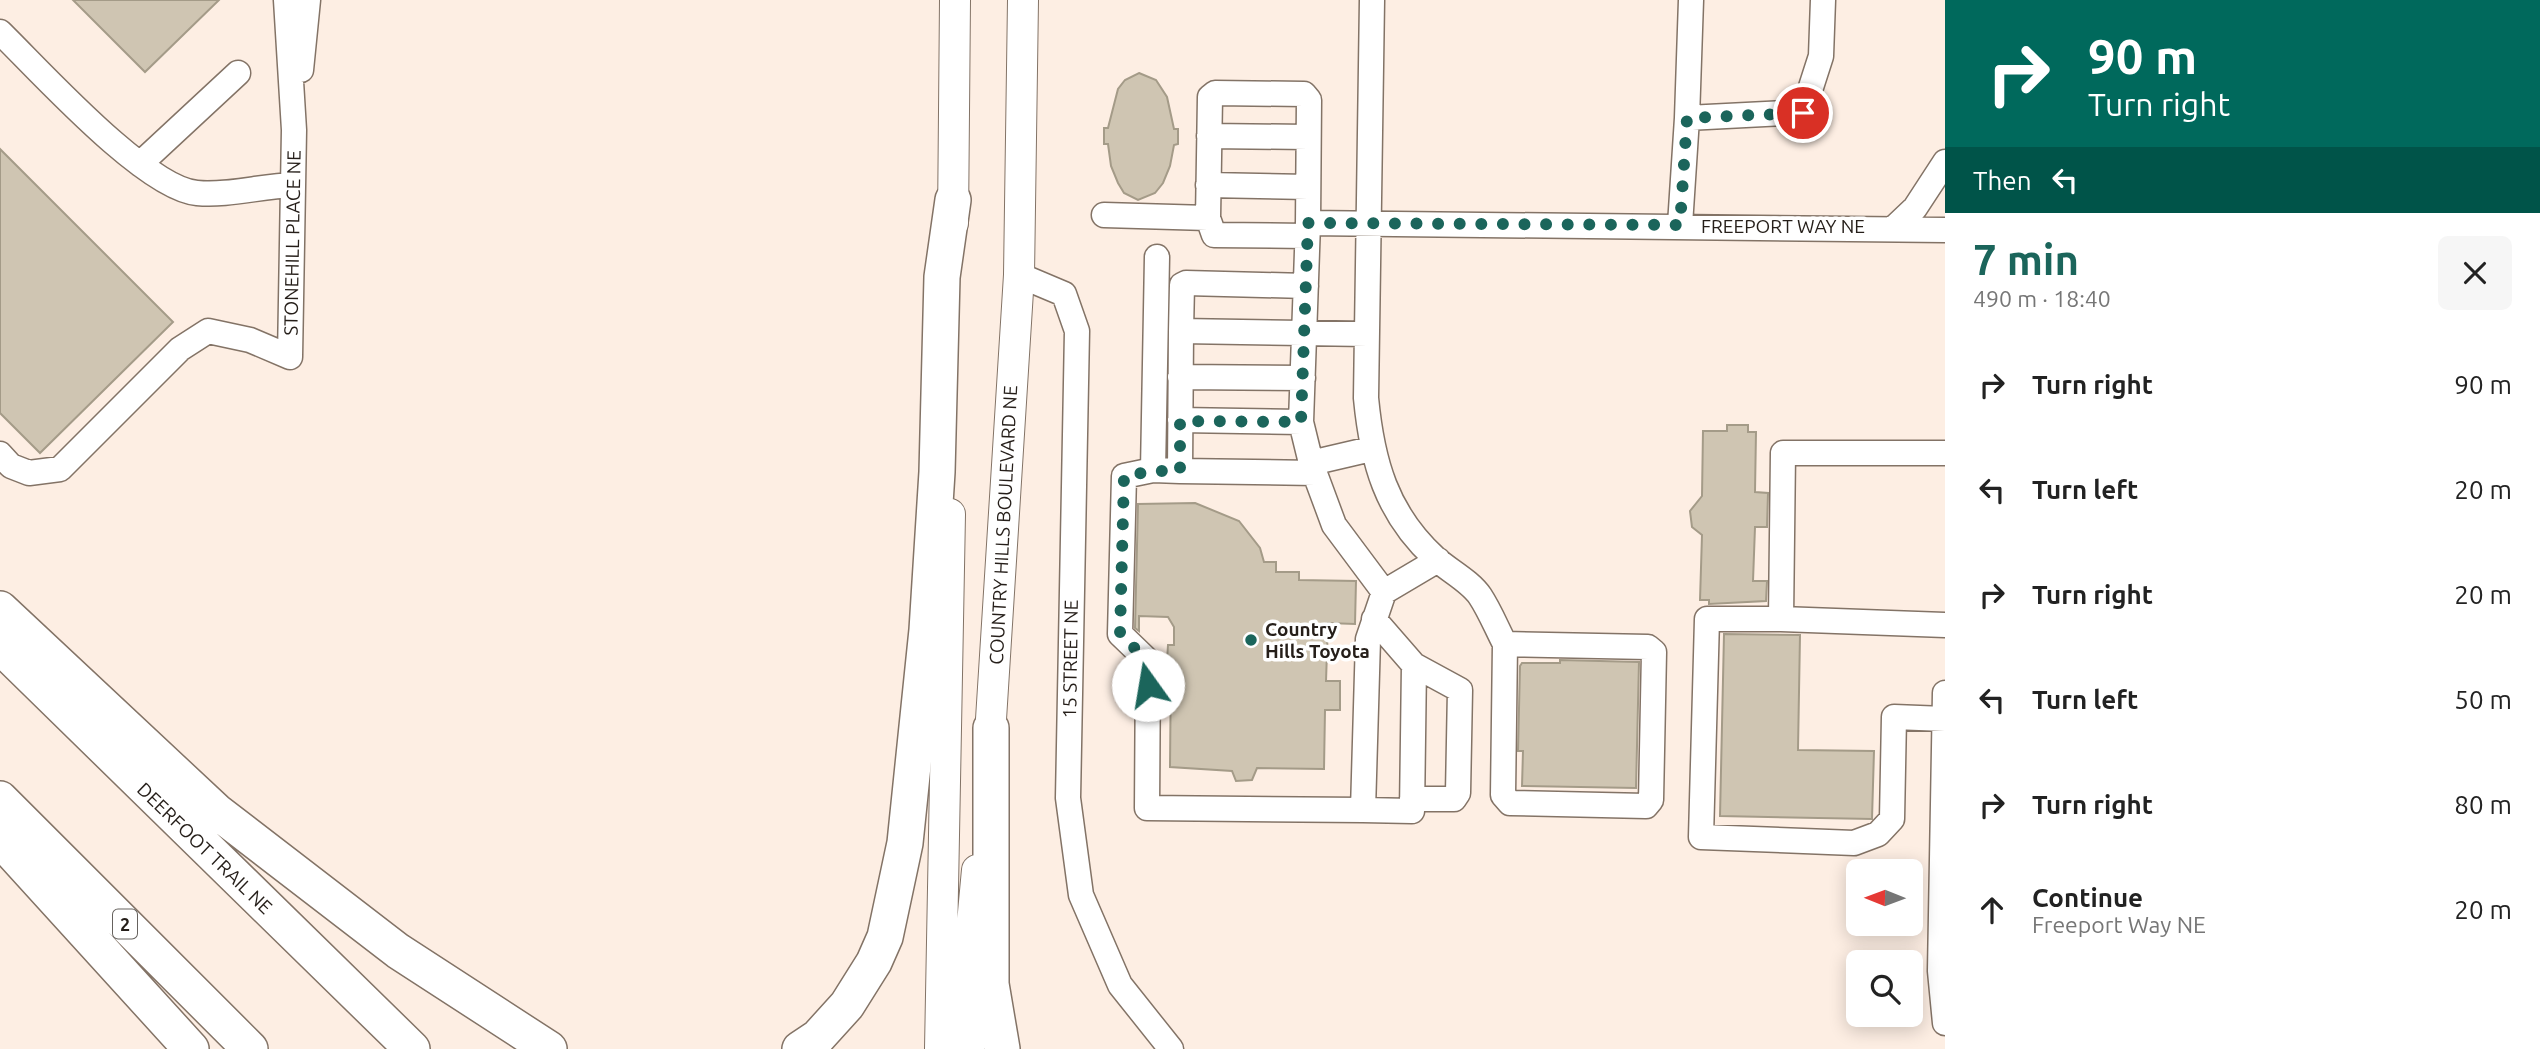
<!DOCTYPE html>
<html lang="en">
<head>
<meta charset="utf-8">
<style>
  :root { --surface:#fff; --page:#f6f6f6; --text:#222; --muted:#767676; --accent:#1b655b }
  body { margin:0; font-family:Ubuntu,sans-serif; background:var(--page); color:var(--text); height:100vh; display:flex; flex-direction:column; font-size:26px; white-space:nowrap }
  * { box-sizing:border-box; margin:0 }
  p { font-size:23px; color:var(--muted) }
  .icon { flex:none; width:38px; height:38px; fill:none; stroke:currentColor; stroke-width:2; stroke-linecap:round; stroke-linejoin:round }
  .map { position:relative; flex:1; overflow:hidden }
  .drawer { display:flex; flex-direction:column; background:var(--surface); width:595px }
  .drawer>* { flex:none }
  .guide { background:#00695c; color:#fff; overflow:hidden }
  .needle { width:46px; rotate:271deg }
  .controls { position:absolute; left:1846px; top:859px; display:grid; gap:14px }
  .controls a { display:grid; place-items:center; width:77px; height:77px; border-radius:10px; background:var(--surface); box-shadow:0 4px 18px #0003; font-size:35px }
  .pin { position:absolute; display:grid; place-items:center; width:60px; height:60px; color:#fff; margin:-30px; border:4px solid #fff; border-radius:50%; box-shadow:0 2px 7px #0007 }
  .me { position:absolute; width:77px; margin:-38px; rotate:347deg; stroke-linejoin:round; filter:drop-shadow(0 0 5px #0008) }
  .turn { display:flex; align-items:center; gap:24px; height:147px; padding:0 28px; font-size:32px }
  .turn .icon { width:91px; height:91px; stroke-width:2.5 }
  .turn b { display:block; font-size:49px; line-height:60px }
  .then { display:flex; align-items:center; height:66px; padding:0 28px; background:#0003; gap:14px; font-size:26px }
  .round { display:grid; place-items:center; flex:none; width:74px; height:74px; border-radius:10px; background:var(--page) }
  .overview { display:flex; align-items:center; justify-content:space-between; height:119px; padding:0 28px }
  h1 { font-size:42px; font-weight:700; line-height:52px; color:var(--accent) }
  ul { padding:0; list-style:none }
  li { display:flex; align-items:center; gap:21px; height:105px; padding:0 28px }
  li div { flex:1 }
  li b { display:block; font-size:26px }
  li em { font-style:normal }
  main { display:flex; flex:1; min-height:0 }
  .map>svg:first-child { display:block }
  .building { fill:#cfc5b2; stroke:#a49b88; stroke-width:2 }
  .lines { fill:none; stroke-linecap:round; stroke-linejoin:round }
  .minor-casing { stroke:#837366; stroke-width:27 }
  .major-casing { stroke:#837366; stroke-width:32 }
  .highway-casing { stroke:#837366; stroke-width:38 }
  .minor { stroke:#fff; stroke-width:24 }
  .major { stroke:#fff; stroke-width:30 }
  .highway { stroke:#fff; stroke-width:35 }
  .route { stroke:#1b655b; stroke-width:12; stroke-dasharray:0 21.6 }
  .poi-dot { fill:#1b655b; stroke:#fff; stroke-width:2.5 }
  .labels { text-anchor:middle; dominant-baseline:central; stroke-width:7; stroke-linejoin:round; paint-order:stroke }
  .shield { fill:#fff; stroke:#66625e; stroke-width:2 }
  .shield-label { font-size:18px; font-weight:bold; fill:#251e19 }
  .street-label { font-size:19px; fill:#251e19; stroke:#fff }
  .poi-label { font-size:19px; font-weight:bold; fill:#251e19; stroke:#fff; text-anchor:start }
</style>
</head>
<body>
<main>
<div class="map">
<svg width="1945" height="1049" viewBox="0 0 1945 1049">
  <rect width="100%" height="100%" fill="#fdeee3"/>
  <path class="building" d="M 73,0 L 219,0 L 145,72 Z
    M 1139,73 L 1156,80 L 1167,97 L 1174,129 L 1178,129 L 1178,144 L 1174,145 L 1170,166 L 1163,183 L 1155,193 L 1138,200 L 1124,193 L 1118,183 L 1111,166 L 1108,144 L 1104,144 L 1104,128 L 1108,128 L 1118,89 L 1125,80 Z
    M 0,149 L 173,322 L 40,453 L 0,413 Z
    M 1727,425 L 1748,425 L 1748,432 L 1756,432 L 1755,492 L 1768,493 L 1767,527 L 1755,527 L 1753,581 L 1767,581 L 1766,601 L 1709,604 L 1709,600 L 1700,600 L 1702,535 L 1692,527 L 1690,511 L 1702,496 L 1703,431 L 1727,431 Z
    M 1195,503 L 1239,521 L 1260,548 L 1264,562 L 1276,562 L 1276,572 L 1299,572 L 1299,580 L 1356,581 L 1355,624 L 1328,623 L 1326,681 L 1340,681 L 1340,710 L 1325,710 L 1324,769 L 1257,768 L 1252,780 L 1236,781 L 1232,771 L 1170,767 L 1171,661 L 1167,661 L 1168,645 L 1174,645 L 1174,627 L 1168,617 L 1139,616 L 1139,631 L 1135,628 L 1138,504 Z
    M 1724,634 L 1800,635 L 1798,750 L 1874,751 L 1872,819 L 1720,816 Z
    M 1560,660 L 1639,662 L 1636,788 L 1522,786 L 1523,751 L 1518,751 L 1520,666 L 1522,663 L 1560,663 Z"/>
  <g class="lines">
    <defs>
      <path id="minor" d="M 1372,0 L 1366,398 C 1372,461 1386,513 1435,558 C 1448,570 1470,581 1480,596 C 1490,611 1497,629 1505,644 L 1648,647 L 1654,652 L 1651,800 L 1646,806 L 1510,803 L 1503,795 L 1505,644
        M 0,32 C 39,70 146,189 197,193 C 228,196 261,186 293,185
        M 301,70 L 308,0
        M 1687,118 L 1691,0
        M 1209,136 L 1308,137
        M 140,164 L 238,73
        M 1208,185 L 1308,187
        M 1104,215 L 1208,218 L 1210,97 L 1215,93 L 1304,94 L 1309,100 L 1308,223 L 1945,230
        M 1208,218 L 1214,235 L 1307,236
        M 1308,223 L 1301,422 L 1311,463 L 1334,525 L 1384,592 L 1438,560
        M 1680,225 L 1687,118 L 1803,112 L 1821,56 L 1823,0
        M 1895,227 L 1915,208 L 1945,162
        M 1157,257 L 1153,470 L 1180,471 L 1181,331
        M 1019,275 L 1064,294 L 1077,331 L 1068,798 L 1081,895 L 1120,985 L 1171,1049
        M 1306,286 L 1186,283 L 1182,285 L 1181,331 L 1367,334
        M 1180,377 L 1303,378
        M 1180,420 L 1301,422
        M 1945,453 L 1783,453 L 1781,619 L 1945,625
        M 0,454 L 11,466 L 29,473 L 60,469 L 180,349 L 208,331 L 250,340 L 290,357 L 294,130 L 286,0
        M 1311,463 L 1371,449
        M 1153,470 L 1124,476 L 1120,634 L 1148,661 L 1147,808 L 1363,810 L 1368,639 L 1384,592
        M 1180,471 L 1315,473
        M 1781,619 L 1707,619 L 1701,837 L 1854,843 L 1878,834 L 1892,819 L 1894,717 L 1945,719
        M 1945,693 L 1940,971 L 1945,1023
        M 1412,799 L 1454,799 L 1458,793 L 1460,690 L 1414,665
        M 1363,810 L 1412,811 L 1414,665 L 1374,619"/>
      <path id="major" d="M 953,223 L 955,0
        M 989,751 L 1019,275 L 1023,0
        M 940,1049 L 950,514
        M 969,1049 L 970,945 L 977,870"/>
      <path id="highway" d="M 0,609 L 216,811 L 398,951 L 549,1049
        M 0,646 L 412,1049
        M 991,728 L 991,984 L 1002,1049
        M 0,799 L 250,1049
        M 0,839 L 191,1049
        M 800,1049 L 818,1037 L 847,1005 L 874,962 L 885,937 L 905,843 L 927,630 L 937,472 L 942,277 L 953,200"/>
    </defs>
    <use href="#minor" class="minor-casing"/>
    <use href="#major" class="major-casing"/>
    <use href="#highway" class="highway-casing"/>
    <use href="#minor" class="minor"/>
    <use href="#major" class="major"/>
    <use href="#highway" class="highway"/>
  </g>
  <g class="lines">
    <path class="route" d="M 1148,685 L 1148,661 L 1120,634 L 1124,476 L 1153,471 L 1180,471 L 1180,421 L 1301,422 L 1308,223 L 1680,225 L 1687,118 L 1803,113"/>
  </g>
  <circle class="poi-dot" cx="1251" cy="640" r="7"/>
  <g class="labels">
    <rect class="shield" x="113" y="909.5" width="24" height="29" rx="5"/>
    <g class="shield-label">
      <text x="125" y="924">2</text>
    </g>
    <g class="street-label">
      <text x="1783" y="226">FREEPORT WAY NE</text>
      <text transform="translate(292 243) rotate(-89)">STONEHILL PLACE NE</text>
      <text transform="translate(1003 525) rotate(-87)">COUNTRY HILLS BOULEVARD NE</text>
      <text transform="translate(1070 659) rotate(-89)">15 STREET NE</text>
      <text transform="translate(205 848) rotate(44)">DEERFOOT TRAIL NE</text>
    </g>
    <g class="poi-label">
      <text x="1265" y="629">Country<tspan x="1265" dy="22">Hills Toyota</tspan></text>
    </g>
  </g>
</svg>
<div class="controls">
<a><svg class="needle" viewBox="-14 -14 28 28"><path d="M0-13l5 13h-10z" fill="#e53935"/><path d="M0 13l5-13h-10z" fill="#767676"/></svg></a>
<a><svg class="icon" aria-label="search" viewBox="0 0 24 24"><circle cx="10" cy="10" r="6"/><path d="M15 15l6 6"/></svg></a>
</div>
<div class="pin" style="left:1803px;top:113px;background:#d93025"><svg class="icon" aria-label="arrive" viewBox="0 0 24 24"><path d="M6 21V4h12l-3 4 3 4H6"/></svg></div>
<svg class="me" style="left:1148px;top:685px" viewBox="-20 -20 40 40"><circle r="19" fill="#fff"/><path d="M0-13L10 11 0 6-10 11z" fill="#1b655b"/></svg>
</div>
<section class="drawer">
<div class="guide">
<div class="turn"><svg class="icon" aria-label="right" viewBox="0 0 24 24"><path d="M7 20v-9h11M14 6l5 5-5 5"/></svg><div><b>90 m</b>Turn right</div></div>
<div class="then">Then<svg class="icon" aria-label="left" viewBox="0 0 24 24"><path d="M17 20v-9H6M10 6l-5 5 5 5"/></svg></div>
</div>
<div class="overview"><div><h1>7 min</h1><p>490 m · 18:40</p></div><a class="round"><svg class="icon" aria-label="close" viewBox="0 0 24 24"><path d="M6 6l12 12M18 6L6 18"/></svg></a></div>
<ul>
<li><svg class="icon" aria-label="right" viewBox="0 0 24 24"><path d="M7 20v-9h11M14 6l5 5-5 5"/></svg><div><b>Turn right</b></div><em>90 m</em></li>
<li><svg class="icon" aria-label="left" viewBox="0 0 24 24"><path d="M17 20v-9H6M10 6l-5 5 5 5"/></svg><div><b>Turn left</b></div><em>20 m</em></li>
<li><svg class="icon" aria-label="right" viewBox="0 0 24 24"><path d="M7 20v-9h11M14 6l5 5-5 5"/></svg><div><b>Turn right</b></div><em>20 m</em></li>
<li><svg class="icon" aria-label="left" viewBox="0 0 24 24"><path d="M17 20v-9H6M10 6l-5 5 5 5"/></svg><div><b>Turn left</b></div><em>50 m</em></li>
<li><svg class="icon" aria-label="right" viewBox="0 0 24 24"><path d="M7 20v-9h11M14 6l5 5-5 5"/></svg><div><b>Turn right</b></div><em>80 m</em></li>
<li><svg class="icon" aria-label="ahead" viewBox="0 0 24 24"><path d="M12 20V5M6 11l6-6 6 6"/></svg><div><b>Continue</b><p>Freeport Way NE</p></div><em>20 m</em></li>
</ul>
</section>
</main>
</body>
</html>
